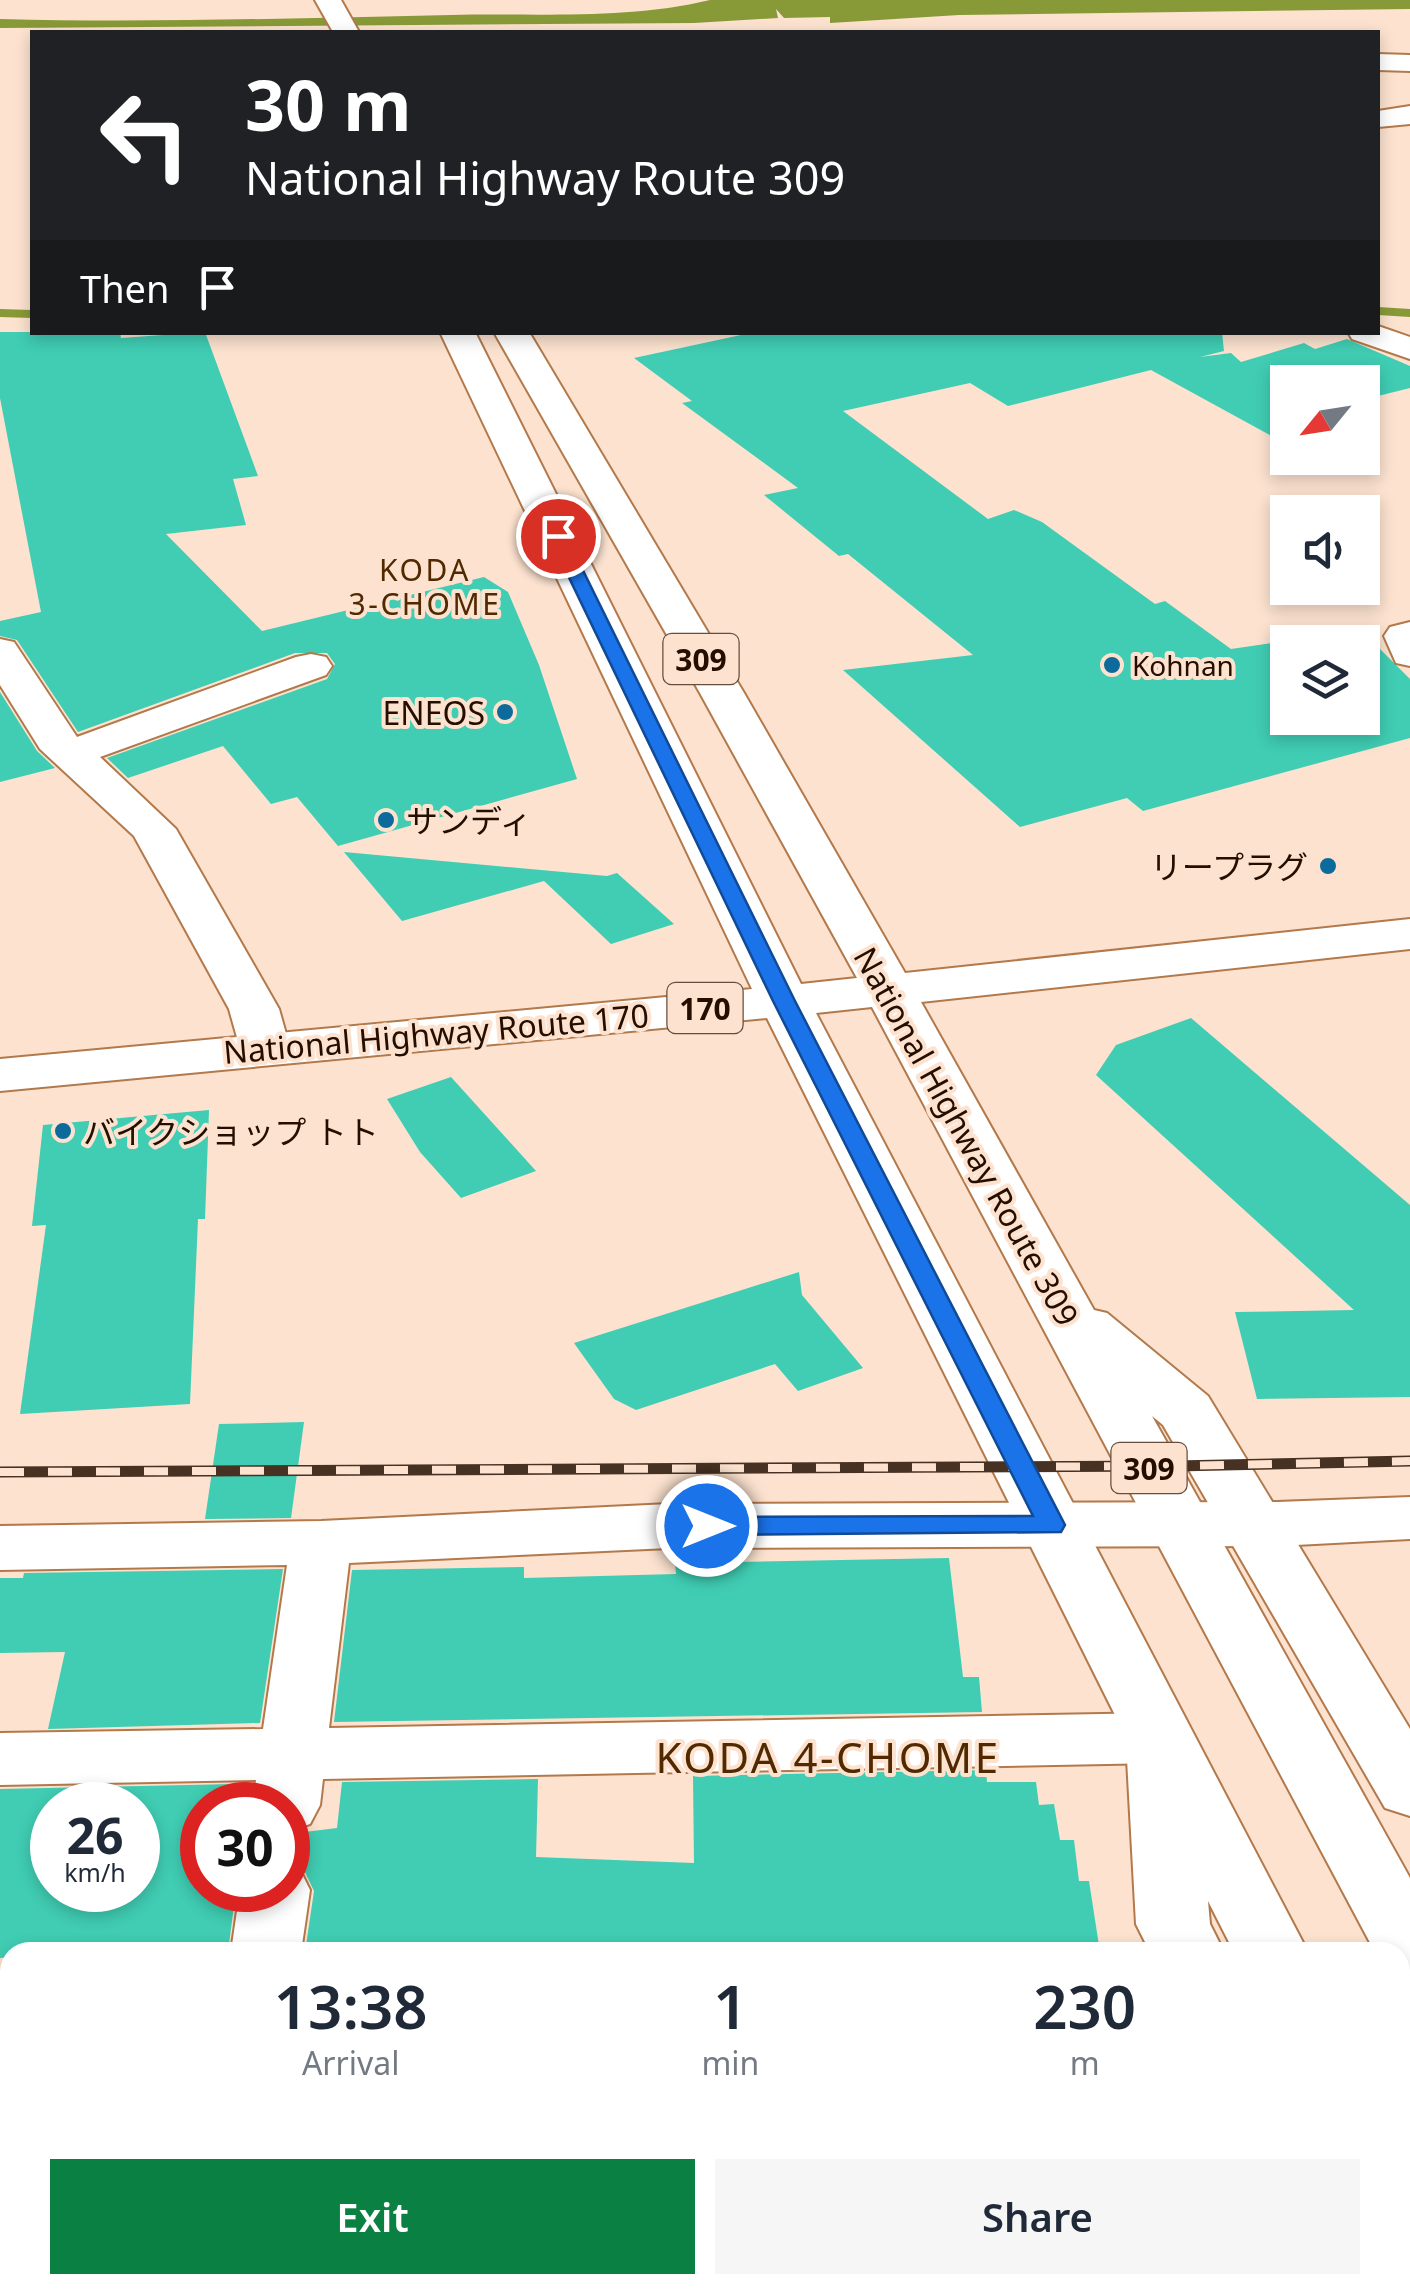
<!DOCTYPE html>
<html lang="en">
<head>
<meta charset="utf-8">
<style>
  :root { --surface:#fff; --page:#f6f6f7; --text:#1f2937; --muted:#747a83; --accent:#0b8043 }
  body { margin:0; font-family:"Noto Sans","Noto Sans JP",sans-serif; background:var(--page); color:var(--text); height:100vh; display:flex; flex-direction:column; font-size:38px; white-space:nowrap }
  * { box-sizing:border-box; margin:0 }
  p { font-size:32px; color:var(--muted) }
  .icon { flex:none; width:55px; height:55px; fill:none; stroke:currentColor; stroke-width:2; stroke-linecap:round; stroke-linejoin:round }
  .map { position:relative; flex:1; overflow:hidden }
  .details { position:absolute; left:0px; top:1942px; width:1410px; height:352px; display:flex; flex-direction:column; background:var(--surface); border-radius:30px 30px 0 0; box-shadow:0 5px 15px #0003 }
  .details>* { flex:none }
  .guide { position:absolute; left:30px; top:30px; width:1350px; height:305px; border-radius:0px; box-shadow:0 5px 15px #0003; background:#202124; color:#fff; overflow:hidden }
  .needle { width:65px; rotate:240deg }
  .tools { position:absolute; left:1270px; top:365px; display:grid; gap:20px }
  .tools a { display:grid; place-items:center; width:110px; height:110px; border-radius:0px; background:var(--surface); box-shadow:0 5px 15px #0003; font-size:50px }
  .speed { position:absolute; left:30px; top:1782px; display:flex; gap:20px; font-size:50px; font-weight:700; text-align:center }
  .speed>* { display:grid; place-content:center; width:130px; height:130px; border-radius:50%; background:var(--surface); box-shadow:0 5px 15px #0003; line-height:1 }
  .speed small { font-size:25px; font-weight:400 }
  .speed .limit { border:15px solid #d22; background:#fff; color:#111 }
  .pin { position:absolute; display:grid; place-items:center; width:85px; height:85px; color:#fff; margin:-42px; border:5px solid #fff; border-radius:50%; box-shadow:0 2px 10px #0007 }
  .me { position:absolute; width:110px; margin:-55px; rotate:90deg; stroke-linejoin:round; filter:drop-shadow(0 0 8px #0008) }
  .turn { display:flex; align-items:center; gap:35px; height:210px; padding:0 50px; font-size:45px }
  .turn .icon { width:130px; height:130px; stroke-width:2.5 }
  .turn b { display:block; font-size:70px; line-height:85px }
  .then { display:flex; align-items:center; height:95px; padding:0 50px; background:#0003; gap:20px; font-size:38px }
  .eta { display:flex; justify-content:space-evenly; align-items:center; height:170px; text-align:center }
  .eta b { font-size:60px; font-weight:600; line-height:70px }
  .primary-button { display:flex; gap:20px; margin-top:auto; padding:20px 50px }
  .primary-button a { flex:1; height:115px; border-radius:0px; background:var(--accent); color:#fff; font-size:40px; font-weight:600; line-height:115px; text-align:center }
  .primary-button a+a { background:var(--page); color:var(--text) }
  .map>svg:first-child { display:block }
  .water { fill:#889937 }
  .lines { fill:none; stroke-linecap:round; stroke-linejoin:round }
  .stream { fill:#889937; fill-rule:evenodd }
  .building { fill:#40cdb3; fill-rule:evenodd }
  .minor-casing { stroke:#b3794b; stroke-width:4 }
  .trunk-casing { stroke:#b3794b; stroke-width:4 }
  .minor { fill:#fff; fill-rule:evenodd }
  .trunk { fill:#fff; fill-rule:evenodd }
  .rail-casing { stroke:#473122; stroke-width:11 }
  .rail { stroke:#fce2cf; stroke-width:8; stroke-dasharray:24; stroke-linecap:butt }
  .route { fill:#1a73e8; stroke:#114b97; stroke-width:2.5 }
  .poi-dot { fill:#0c6b9a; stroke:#fce2cf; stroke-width:4 }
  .labels { text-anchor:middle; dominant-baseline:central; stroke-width:8; stroke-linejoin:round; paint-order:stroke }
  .far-poi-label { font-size:28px; fill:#240e00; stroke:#fce2cf; text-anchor:start }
  .far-neighbourhood-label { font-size:30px; letter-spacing:2.5px; fill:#502901; stroke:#fce2cf }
  .shield { fill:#fce2cf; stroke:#654e3e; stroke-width:2.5 }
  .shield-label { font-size:30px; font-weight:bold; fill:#240e00 }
  .poi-label { font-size:32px; fill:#240e00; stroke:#fce2cf; text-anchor:end }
  .street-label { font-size:32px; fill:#240e00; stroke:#fce2cf }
  .near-neighbourhood-label { font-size:42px; letter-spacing:2.5px; fill:#502901; stroke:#fce2cf }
</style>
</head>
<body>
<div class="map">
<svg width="1410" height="2294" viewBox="0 0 1410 2294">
  <rect width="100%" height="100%" fill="#fce2cf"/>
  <path class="water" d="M 710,0 L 1410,0 L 1410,9 L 959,15 L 830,23 L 830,17 L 784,18 L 776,9 L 778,18 L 694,23 L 0,28 L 0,19 C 150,23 301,18 451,15 C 536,13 628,20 710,0 Z"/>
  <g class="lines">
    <path class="stream" d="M 1378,307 L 1410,309 L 1410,317 L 1378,315 Z
      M 0,309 L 32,310 L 32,318 L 0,317 Z
      M 1410,2130 L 1410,2156 L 1400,2157 L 1400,2131 Z"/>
  </g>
  <path class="building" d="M 0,332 L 120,332 L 121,338 L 205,332 L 258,476 L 233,479 L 246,525 L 166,534 L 262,631 L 484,577 L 508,592 L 539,665 L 577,779 L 338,846 L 297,797 L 271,804 L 223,746 L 128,778 L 107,758 L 327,679 L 335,664 L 327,653 L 295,653 L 78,732 L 17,640 L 0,636 L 0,621 L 41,612 L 0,398 Z
    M 755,332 L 1222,332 L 1224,351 L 1200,357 L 1231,353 L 1241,362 L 1304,343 L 1315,349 L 1347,339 L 1410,366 L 1410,388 L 1362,400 L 1362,382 L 1288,382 L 1288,445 L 1151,370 L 1008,406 L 970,383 L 843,411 L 988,519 L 1014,510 L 1042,522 L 1155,604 L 1165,601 L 1231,649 L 1361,630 L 1410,679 L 1410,738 L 1143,811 L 1127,798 L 1020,827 L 843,670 L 973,655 L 848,554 L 839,556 L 764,495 L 798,488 L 682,403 L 692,401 L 634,358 ZM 1288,642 L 1362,642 L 1362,718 L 1288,718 Z
    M 0,692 L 37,751 L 55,768 L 0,782 Z
    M 344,852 L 607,876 L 617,873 L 674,924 L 611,944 L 544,881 L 402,921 Z
    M 1191,1018 L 1410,1205 L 1410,1397 L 1257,1399 L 1235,1312 L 1354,1310 L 1096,1075 L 1116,1045 Z
    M 451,1077 L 536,1171 L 461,1198 L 420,1152 L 387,1099 Z
    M 209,1110 L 205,1219 L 198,1219 L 190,1404 L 20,1414 L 46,1225 L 32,1226 L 43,1125 Z
    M 799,1272 L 802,1295 L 863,1368 L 798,1391 L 775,1364 L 636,1410 L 614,1399 L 574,1343 Z
    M 304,1422 L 291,1518 L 205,1519 L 219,1424 Z
    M 949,1558 L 963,1677 L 979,1677 L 982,1712 L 334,1722 L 352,1570 L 524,1567 L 524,1578 L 676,1574 L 675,1563 Z
    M 283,1569 L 260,1723 L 48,1729 L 65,1652 L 0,1653 L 0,1578 L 23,1578 L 24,1573 Z
    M 986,1770 L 987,1782 L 1036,1782 L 1039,1805 L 1054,1804 L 1060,1840 L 1074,1840 L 1079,1881 L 1089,1881 L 1100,1952 L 305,1952 L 314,1891 L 303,1868 L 288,1863 L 288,1834 L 337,1828 L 342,1782 L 538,1779 L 536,1857 L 694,1863 L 693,1776 Z
    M 234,1784 L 231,1805 L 202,1805 L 202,1890 L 236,1890 L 228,1952 L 10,1952 L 10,1957 L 0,1958 L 0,1789 ZM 52,1805 L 138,1805 L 138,1890 L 52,1890 Z"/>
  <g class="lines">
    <defs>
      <path id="minor" d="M 1378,54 L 1410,55 L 1410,71 L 1378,70 Z
        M 1410,106 L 1410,124 L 1378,127 L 1378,111 Z
        M 1378,326 L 1410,337 L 1410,359 L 1352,339 L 1348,332 L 1378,332 Z
        M 1410,622 L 1410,666 L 1396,663 L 1384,636 L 1390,627 Z
        M 0,639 L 14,642 L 77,737 L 296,657 L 311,654 L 326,657 L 332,666 L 326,675 L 100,757 L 176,829 L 279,1009 L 290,1048 L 283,1059 L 265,1063 L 247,1059 L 240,1048 L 229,1009 L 134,836 L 40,749 L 0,685 Z
        M 1410,1497 L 1410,1539 L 1277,1546 L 669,1548 L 349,1563 L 329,1728 L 1160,1713 L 1183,1720 L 1193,1738 L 1183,1756 L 1160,1763 L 323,1779 L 320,1805 L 310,1824 L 288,1831 L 288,1805 L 252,1805 L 256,1780 L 0,1785 L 0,1733 L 263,1729 L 287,1565 L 0,1570 L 0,1526 L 321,1521 L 669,1504 L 1277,1502 Z
        M 288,1866 L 300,1870 L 310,1890 L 301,1952 L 231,1952 L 240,1890 L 288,1890 Z
        M 0,1999 L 10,1999 L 10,2061 L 0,2061 Z
        M 182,2285 L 262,2285 L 261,2294 L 181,2294 Z
        M 716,2285 L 817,2285 L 812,2294 L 712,2294 Z
        M 1120,2285 L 1214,2285 L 1218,2294 L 1125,2294 Z"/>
      <path id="trunk" d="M 315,0 L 341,0 L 359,32 L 333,32 Z
        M 440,332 L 475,332 L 801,984 L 857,978 L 700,693 L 494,332 L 529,332 L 744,693 L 905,973 L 1410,919 L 1410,949 L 921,1002 L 1094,1310 L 1107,1313 L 1208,1396 L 1410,1729 L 1410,1816 L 1385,1808 L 1163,1425 L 1152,1416 L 1410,1878 L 1410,1977 L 1400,1974 L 1400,1952 L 1375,1952 L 872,1007 L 816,1013 L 1308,1952 L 1234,1952 L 1208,1901 L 1210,1924 L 1224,1952 L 1150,1952 L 1136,1924 L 1127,1759 L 1132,1749 L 767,1018 L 0,1091 L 0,1059 L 752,989 Z
        M 1400,2168 L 1410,2172 L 1410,2259 L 1400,2256 Z
        M 1308,2285 L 1390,2285 L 1395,2294 L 1311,2294 Z"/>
    </defs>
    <use href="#minor" class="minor-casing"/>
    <use href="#trunk" class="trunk-casing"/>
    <use href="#minor" class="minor"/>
    <use href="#trunk" class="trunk"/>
    <defs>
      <path id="rail" d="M 0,1472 L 1175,1466 L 1410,1461"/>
    </defs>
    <use href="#rail" class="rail-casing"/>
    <use href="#rail" class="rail"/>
  </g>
  <path class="route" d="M 558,532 L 566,536 L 795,1001 L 1065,1525 L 1061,1532 L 707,1535 L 697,1533 L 693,1526 L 697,1519 L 707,1517 L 1033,1516 L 773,1001 L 549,536 Z"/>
  <g class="poi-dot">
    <circle cx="1112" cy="665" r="10"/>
    <circle cx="505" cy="712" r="10"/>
    <circle cx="386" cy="820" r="10"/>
    <circle cx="1328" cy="866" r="10"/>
    <circle cx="63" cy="1131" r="10"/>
  </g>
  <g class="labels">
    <g class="far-poi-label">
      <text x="1132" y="665">Kohnan</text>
    </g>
    <g class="far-neighbourhood-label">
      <text x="425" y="569">KODA<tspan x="425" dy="34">3-CHOME</tspan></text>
    </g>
    <g class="shield">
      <rect x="663.5" y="634" width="75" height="50" rx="8"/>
      <rect x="667.5" y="983" width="75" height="50" rx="8"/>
      <rect x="1111.5" y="1443" width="75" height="50" rx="8"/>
    </g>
    <g class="shield-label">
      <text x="701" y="659">309</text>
      <text x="705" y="1008">170</text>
      <text x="1149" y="1468">309</text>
    </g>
    <g class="poi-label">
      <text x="485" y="712">ENEOS</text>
      <text x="406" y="820" text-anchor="start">サンディ</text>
      <text x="1308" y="866">リープラグ</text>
      <text x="83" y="1131" text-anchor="start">バイクショップ トト</text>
    </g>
    <g class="street-label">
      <text transform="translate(436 1033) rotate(-5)">National Highway Route 170</text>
      <text transform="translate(967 1136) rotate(61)">National Highway Route 309</text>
    </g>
    <g class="near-neighbourhood-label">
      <text x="828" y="1756">KODA 4-CHOME</text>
    </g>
  </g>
</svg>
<div class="tools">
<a><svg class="needle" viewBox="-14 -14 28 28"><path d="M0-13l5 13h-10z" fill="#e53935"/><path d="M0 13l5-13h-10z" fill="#747a83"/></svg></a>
<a><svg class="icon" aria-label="sound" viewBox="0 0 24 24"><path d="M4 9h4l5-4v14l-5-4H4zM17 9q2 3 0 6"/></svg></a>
<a><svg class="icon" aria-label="layers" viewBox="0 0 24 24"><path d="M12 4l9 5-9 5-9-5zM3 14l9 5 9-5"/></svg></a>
</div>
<div class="speed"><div>26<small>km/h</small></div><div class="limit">30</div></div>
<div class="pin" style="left:558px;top:536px;background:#d93025"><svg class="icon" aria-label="arrive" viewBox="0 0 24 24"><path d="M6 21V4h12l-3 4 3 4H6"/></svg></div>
<svg class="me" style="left:707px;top:1526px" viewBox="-20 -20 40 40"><circle r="17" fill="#1a73e8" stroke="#fff" stroke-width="3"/><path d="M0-11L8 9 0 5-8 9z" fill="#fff"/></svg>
<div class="guide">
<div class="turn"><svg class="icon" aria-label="left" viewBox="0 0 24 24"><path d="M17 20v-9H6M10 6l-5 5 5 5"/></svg><div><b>30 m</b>National Highway Route 309</div></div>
<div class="then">Then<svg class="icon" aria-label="arrive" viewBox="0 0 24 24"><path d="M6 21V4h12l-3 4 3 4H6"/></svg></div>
</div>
<section class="details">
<div class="eta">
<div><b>13:38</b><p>Arrival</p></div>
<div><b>1</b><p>min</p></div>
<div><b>230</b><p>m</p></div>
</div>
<div class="primary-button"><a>Exit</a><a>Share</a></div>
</section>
</div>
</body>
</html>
